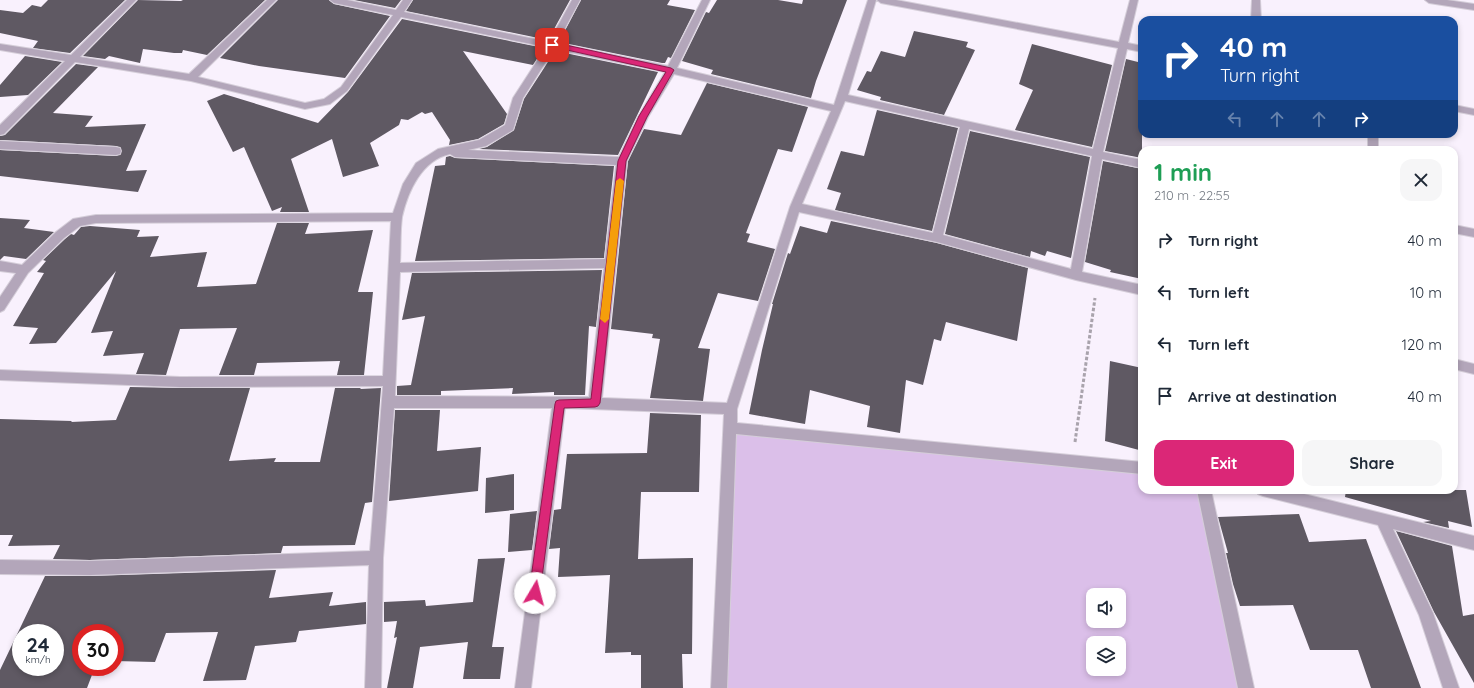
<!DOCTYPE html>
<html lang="en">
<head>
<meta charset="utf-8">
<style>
  :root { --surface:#fff; --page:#f6f6f7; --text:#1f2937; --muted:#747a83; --accent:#db2777 }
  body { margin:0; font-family:Quicksand,sans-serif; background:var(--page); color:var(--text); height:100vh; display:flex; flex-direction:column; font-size:15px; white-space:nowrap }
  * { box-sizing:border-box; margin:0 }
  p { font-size:13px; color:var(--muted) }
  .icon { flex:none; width:22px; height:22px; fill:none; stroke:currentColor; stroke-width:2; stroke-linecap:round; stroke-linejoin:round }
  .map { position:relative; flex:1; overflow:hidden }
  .sheet { position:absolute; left:1138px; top:146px; width:320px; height:348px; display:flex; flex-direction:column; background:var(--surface); border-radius:12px; box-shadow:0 2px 6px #0003 }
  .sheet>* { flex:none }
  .top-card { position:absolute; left:1138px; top:16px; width:320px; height:122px; border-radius:12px; box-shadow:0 2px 6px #0003; background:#1a4fa0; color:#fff; overflow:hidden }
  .tools { position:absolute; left:1086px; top:588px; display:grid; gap:8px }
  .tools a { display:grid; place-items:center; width:40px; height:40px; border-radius:8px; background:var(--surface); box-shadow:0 2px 6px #0003; font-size:20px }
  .speed { position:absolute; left:12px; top:624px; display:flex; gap:8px; font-size:20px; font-weight:700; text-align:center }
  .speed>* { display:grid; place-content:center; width:52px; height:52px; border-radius:50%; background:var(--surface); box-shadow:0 2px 6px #0003; line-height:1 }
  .speed small { font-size:10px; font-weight:400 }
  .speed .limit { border:6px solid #d22; background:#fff; color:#111 }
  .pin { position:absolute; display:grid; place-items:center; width:34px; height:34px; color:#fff; margin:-17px; border-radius:8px; box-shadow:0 2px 6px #0006 }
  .me { position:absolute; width:44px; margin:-22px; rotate:8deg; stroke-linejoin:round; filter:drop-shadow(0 0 3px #0008) }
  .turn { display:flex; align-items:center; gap:14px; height:84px; padding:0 16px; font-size:18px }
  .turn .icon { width:52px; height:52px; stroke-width:2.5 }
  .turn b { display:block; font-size:28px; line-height:34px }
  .lanes { display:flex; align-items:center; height:38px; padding:0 16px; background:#0003; justify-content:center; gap:20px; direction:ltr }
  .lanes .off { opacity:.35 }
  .round { display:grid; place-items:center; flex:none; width:42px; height:42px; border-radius:12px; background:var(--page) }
  .summary { display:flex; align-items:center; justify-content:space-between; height:68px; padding:0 16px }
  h1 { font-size:24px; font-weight:700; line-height:30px; color:#1e9e55 }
  .primary-button { display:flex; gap:8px; margin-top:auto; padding:8px 16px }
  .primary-button a { flex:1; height:46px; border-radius:12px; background:var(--accent); color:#fff; font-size:16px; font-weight:700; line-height:46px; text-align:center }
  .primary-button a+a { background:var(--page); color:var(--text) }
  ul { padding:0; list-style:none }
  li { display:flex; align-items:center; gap:12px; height:52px; padding:0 16px }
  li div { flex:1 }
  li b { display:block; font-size:15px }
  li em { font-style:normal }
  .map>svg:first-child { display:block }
  .green { fill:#dbbfe9; fill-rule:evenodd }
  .building { fill:#5f5963; fill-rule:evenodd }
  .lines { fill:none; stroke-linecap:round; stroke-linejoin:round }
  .minor-casing { stroke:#d5ced9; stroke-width:2 }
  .path { stroke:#a9a3ac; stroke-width:3; stroke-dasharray:3.5 2; stroke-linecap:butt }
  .minor { fill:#b3a6ba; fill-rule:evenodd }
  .route { fill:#db2777; stroke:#8e194d }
  .slow { fill:#f59e0b }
</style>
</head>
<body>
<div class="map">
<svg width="1474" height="688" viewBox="0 0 1474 688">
  <rect width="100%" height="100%" fill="#f9f1fd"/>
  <path class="green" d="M 730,428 L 1142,469 L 1142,490 L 1204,490 L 1246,688 L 720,688 ZM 1093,595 L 1119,595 L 1119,621 L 1093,621 ZM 1093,643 L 1119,643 L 1119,669 L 1093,669 Z"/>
  <path class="building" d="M 48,0 L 125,0 L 70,53 L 33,48 L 38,41 L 0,33 L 0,10 L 23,13 L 32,5 L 41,7 Z
    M 138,0 L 181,1 L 183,0 L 265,0 L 207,55 L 183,50 L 182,53 L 174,53 L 143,49 L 140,63 L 109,56 L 105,59 L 83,56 Z
    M 278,0 L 329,0 L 334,4 L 390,16 L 345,78 L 259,66 L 220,58 Z
    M 354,0 L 401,0 L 395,8 Z
    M 413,0 L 570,0 L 548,40 L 406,11 Z
    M 581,0 L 670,0 L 667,5 L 695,10 L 671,58 L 668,57 L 665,63 L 662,63 L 559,42 Z
    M 717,0 L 778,0 L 802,4 L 803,0 L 847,0 L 816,81 L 811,98 L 711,74 L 713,70 L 682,61 L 706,12 L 709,13 Z
    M 402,19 L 544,48 L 533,65 L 463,51 L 507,114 L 504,124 L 478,139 L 449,145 L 450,140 L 432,112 L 425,114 L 422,112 L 408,120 L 401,119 L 399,125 L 370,143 L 379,166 L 343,177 L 332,139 L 291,159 L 309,212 L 280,212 L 282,207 L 272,211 L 244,147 L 233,152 L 207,101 L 224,94 L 318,123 L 348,92 Z
    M 914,31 L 968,42 L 966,47 L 975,50 L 944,115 L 880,100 L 881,97 L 857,90 L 867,71 L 871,72 L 881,51 L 905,57 Z
    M 1032,44 L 1112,65 L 1092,147 L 1015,130 L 1033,90 L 1019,84 Z
    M 555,51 L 658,72 L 618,155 L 479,149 L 487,147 L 514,130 L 524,99 Z
    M 25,56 L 62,62 L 28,95 L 0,97 L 0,85 Z
    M 1126,59 L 1142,63 L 1142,158 L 1105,151 Z
    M 76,64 L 98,67 L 53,113 L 93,116 L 85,127 L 146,124 L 126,171 L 147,170 L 138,192 L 0,176 L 0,150 L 116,156 L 121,154 L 121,148 L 116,146 L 0,140 L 0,136 L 5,135 Z
    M 707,83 L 808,107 L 792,152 L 778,149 L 746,233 L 750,234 L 747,242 L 775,249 L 758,301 L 718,293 L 698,348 L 710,349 L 703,401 L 650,398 L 660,339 L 652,338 L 653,334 L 611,329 L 628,161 L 644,129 L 681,135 Z
    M 877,110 L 958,128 L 932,231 L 835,210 L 841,193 L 827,189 L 841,151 L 864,156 Z
    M 970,131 L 1090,157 L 1071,258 L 1047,251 L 1045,256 L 1031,251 L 1030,257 L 945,234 Z
    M 450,156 L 455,158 L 614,166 L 604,258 L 415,261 L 435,166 L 445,165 L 446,157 Z
    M 1103,161 L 1142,169 L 1142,279 L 1110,272 L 1111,270 L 1085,262 Z
    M 0,218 L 30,220 L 24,228 L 54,232 L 26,259 L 4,256 L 0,260 Z
    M 831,221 L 937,243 L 1028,268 L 1017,341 L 946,322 L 941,341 L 934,339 L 923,385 L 906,380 L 900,433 L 867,427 L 870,406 L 810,390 L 805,424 L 749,414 L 762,350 L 773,304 L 772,304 L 788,253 L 790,254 L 800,226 L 827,233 Z
    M 277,223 L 309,223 L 305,234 L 373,230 L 358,292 L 373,292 L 364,375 L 337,375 L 340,361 L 257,363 L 254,375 L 219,375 L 237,328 L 180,329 L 166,375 L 136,374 L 144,353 L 103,356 L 113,331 L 91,333 L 116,271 L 56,343 L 29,344 L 38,328 L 13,326 L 44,273 L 37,272 L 46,261 L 43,260 L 65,239 L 71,234 L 74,235 L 81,227 L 90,226 L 140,230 L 137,237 L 159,236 L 150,257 L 207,252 L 197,287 L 256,284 Z
    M 602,270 L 596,327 L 589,326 L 585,395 L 554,395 L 554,392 L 512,394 L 513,388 L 441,391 L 441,395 L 397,395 L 397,386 L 411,385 L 425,316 L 402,320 L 412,273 Z
    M 1110,361 L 1142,368 L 1142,429 L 1140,428 L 1139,450 L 1105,441 Z
    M 130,387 L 180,388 L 250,388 L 229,461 L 276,458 L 274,462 L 320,462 L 335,388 L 361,388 L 360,389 L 381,388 L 372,502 L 365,503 L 355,545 L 283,546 L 281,553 L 90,560 L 53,559 L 60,545 L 8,546 L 13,535 L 0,535 L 0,419 L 72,421 L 71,422 L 116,420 Z
    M 395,410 L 440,410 L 437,451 L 481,447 L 478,491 L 389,501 Z
    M 650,413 L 701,415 L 699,492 L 641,492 L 638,559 L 693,558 L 692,654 L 682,654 L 683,688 L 641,688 L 641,655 L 631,655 L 631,652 L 605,653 L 610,575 L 558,577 L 560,548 L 549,549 L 554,510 L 561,509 L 567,454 L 647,453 Z
    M 514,474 L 514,510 L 485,513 L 486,478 Z
    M 1346,490 L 1466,490 L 1472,527 L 1448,521 L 1449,528 L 1423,522 L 1431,521 L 1345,497 Z
    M 537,511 L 532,550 L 508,552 L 510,514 Z
    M 1299,514 L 1309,542 L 1366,539 L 1421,688 L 1371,688 L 1358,650 L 1310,650 L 1293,605 L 1240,606 L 1233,584 L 1226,553 L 1228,553 L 1218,517 Z
    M 1396,531 L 1452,546 L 1463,616 L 1474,614 L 1474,683 L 1434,612 Z
    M 505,558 L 492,647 L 504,647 L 500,679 L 463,679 L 468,642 L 420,647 L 413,688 L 387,688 L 397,637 L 394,638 L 397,621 L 384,622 L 384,602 L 425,600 L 426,606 L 473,602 L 478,559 Z
    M 276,570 L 269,598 L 333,592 L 329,606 L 366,602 L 366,624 L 299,631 L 296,642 L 255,646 L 246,680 L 203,681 L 218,632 L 166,633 L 155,662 L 115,661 L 115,633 L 81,633 L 81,667 L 95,667 L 87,688 L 0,688 L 0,670 L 45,576 L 90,576 ZM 21,633 L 55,633 L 55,667 L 21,667 Z"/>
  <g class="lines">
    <defs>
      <path id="minor" d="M 127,0 L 136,0 L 80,57 L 189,74 L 267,0 L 276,0 L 198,77 L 305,103 L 324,99 L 341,87 L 393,15 L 334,3 L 330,0 L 347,0 L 396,10 L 403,0 L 412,0 L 404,12 L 549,42 L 572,0 L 580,0 L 557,43 L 668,66 L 702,0 L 710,0 L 677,68 L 834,105 L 868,0 L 876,0 L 848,95 L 1093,149 L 1118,48 L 881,3 L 877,0 L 896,0 L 1119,42 L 1130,0 L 1138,0 L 1128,43 L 1142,46 L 1142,52 L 1127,49 L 1103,152 L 1142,160 L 1142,168 L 1102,159 L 1082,272 L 1142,285 L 1142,295 L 1076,280 L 937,242 L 799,212 L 737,409 L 737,423 L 1142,462 L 1142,474 L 736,434 L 727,688 L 711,688 L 724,414 L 565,408 L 531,688 L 515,688 L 552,408 L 394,408 L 383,558 L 381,688 L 365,688 L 369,565 L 90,575 L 0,574 L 0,560 L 90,561 L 370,551 L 383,386 L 180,387 L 0,380 L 0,370 L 180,377 L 383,376 L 391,221 L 96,223 L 80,226 L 64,238 L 28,273 L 4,310 L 0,312 L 0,297 L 16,273 L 0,271 L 0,261 L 22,265 L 56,232 L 73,219 L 96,215 L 393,213 L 403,184 L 416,163 L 438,149 L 479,140 L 505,125 L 513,98 L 546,47 L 401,17 L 347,91 L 330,104 L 305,109 L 191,81 L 75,62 L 4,134 L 0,135 L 0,125 L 65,61 L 0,50 L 0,44 L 71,55 ZM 554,49 L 665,72 L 638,117 L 619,157 L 468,150 L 486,146 L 513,130 L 523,98 ZM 674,74 L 831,111 L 790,207 L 727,403 L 602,398 L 627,161 L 648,117 ZM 845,101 L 960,127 L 933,233 L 802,204 ZM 969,129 L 1092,156 L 1071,269 L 943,235 ZM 450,154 L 455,157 L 616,165 L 605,259 L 400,263 C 401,248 400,232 402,217 C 408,191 422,160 450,154 ZM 604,268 L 589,397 L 395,396 L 400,272 Z
        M 1252,0 L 1260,0 L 1261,20 L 1251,20 Z
        M 1425,0 L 1447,0 L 1474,4 L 1474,10 L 1429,3 Z
        M 1454,105 L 1474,109 L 1474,115 L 1454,111 Z
        M 1368,134 L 1378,134 L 1378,150 L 1368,150 Z
        M 0,141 L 116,147 L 120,148 L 121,151 L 120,154 L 116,155 L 0,149 Z
        M 1454,225 L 1474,229 L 1474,237 L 1454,233 Z
        M 1454,359 L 1474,364 L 1474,374 L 1454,369 Z
        M 1197,490 L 1211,490 L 1254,688 L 1238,688 Z
        M 1256,490 L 1288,490 L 1474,536 L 1474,550 L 1393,529 L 1433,613 L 1459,688 L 1443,688 L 1419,615 L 1378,525 L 1263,496 L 1258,494 Z"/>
    </defs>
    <use href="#minor" class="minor-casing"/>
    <path class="path" d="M 1075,442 L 1095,298"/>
    <use href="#minor" class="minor"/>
  </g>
  <path class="route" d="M 552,42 L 671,68 L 674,70 L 647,117 L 626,161 L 600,403 L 598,406 L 595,407 L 564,408 L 540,593 L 539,597 L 535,599 L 531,597 L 529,593 L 555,404 L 556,401 L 559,400 L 591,399 L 618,161 L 639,116 L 666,72 L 549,46 L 549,43 Z"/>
  <path class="slow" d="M 620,178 L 624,181 L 609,319 L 605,323 L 600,319 L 616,181 Z"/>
</svg>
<div class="tools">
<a><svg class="icon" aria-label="sound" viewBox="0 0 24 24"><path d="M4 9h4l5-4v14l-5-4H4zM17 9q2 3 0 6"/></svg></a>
<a><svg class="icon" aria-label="layers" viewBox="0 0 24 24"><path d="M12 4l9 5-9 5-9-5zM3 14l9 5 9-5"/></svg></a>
</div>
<div class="speed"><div>24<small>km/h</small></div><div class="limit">30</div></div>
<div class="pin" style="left:552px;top:45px;background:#d93025"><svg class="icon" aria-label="arrive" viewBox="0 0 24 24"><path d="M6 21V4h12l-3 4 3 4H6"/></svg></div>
<svg class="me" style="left:535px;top:593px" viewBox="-20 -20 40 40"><circle r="19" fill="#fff"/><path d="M0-13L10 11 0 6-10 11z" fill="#db2777"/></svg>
<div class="top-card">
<div class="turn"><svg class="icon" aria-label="right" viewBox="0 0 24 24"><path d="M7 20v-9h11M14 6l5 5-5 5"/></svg><div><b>40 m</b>Turn right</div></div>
<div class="lanes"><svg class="icon off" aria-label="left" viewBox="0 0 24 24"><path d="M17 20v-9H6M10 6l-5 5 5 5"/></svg><svg class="icon off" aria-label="ahead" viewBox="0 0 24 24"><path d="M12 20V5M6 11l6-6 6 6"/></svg><svg class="icon off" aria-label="ahead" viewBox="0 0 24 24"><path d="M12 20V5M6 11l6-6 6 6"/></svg><svg class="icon" aria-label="right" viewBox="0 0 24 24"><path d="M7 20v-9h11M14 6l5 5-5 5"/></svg></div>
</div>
<section class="sheet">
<div class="summary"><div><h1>1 min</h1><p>210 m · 22:55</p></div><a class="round"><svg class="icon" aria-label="close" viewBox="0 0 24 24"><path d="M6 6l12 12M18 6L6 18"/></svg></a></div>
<ul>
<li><svg class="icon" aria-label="right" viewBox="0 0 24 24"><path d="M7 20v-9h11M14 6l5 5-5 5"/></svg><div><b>Turn right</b></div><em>40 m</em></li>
<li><svg class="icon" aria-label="left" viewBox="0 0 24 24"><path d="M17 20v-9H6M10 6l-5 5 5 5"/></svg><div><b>Turn left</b></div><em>10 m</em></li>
<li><svg class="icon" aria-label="left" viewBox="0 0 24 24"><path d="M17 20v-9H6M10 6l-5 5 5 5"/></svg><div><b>Turn left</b></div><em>120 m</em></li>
<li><svg class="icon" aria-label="arrive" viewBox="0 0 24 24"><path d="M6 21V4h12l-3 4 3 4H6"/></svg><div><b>Arrive at destination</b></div><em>40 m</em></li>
</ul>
<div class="primary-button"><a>Exit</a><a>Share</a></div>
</section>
</div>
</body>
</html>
